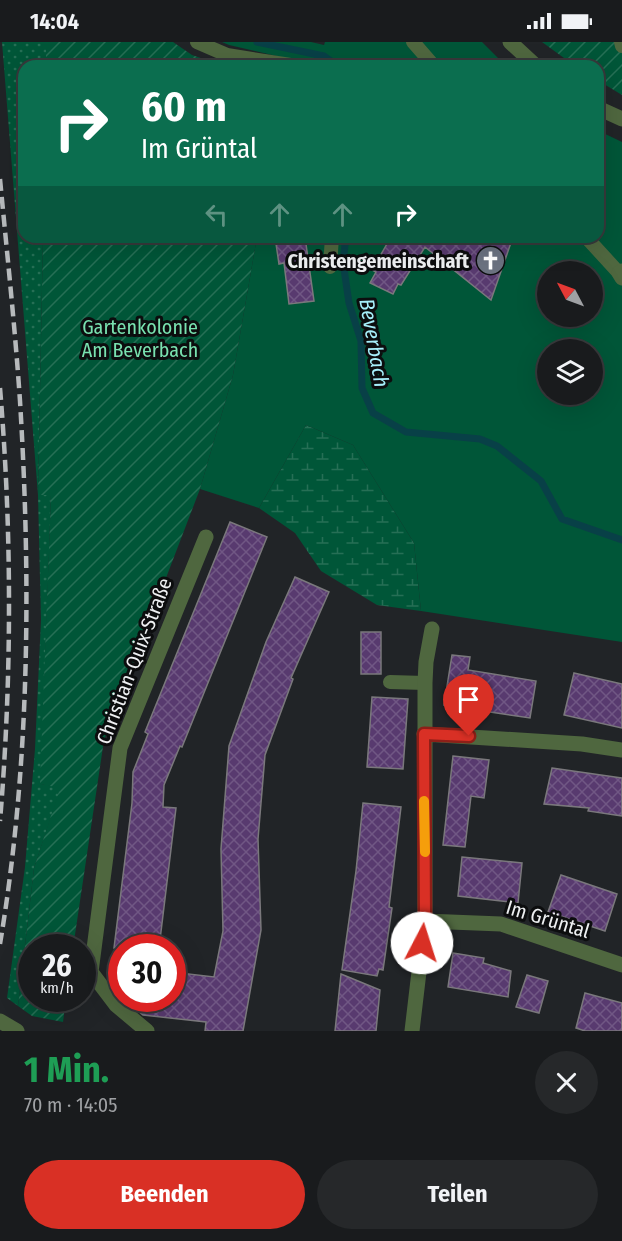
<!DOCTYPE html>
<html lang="de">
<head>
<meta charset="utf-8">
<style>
  :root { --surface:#191b1d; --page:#26282a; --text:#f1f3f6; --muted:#9fa1a4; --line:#37393b; --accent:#d93025 }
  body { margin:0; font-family:"Fira Sans Condensed",sans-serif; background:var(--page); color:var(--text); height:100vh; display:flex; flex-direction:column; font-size:22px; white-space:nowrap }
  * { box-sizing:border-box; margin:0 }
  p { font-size:20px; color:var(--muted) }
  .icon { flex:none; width:33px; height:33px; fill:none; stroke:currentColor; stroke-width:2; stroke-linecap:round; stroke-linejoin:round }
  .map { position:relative; height:989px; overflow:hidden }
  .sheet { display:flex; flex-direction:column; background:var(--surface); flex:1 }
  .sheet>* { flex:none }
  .top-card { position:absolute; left:18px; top:18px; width:586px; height:183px; border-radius:18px; box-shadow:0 6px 24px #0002,0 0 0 2px var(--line); background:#0b6e4f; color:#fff; overflow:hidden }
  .needle { width:39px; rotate:311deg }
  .buttons { position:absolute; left:537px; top:219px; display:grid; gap:12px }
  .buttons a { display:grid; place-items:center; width:66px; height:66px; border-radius:50%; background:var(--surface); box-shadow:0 6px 24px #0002,0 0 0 2px var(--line); font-size:30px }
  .speed { position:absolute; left:18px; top:892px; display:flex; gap:12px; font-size:30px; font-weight:700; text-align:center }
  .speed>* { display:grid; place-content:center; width:78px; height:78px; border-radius:50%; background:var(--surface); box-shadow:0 6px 24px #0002,0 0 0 2px var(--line); line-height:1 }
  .speed small { font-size:15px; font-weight:400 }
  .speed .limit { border:9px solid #d22; background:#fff; color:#111 }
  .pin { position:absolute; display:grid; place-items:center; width:51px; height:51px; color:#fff; margin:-62px -26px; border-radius:50% 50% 50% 0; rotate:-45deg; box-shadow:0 0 6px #0007 }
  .pin .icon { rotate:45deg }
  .me { position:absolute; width:66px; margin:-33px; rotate:5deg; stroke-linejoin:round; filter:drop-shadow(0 0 4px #0008) }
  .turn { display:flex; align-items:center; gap:21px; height:126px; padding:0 24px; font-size:27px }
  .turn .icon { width:78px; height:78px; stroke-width:2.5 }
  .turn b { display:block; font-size:42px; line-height:51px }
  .lanes { display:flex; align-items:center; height:57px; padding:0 24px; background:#0003; justify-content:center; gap:30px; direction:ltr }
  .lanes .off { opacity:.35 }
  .round { display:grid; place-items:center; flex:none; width:63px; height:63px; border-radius:32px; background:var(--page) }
  .head { display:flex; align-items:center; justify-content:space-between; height:102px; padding:0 24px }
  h1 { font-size:36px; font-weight:700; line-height:45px; color:#1e9e55 }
  .button { display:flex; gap:12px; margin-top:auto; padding:12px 24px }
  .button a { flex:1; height:69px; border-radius:36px; background:var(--accent); color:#fff; font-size:24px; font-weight:700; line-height:69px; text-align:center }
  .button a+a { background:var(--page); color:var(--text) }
  .status { display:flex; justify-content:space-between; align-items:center; height:42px; padding:0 30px; background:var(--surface); direction:ltr }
  .status svg { height:16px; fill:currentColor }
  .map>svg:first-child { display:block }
  .grass { fill:url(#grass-dots) }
  .wetland { fill:url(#wetland-marsh) }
  .park { fill:#005638; fill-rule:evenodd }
  .garden { fill:url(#garden-furrows) }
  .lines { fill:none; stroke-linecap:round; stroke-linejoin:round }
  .stream { stroke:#084047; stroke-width:7 }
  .building { fill:url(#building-cross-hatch); stroke:#7a787c; stroke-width:1.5 }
  .service { stroke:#4f673f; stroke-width:14 }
  .minor { stroke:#4f673f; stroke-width:15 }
  .tertiary { stroke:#4f673f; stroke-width:15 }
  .rail { stroke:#b7babc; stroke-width:4.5; stroke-dasharray:12 6; stroke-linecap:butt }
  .route-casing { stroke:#8d1f18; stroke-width:15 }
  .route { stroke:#d93025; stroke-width:10 }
  .slow { stroke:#f59e0b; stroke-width:10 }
  .labels { text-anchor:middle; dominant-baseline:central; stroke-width:6; stroke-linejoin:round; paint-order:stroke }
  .poi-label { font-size:20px; font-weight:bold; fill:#eef0f2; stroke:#0c0d0e; text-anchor:end }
  .park-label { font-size:20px; fill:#79e2b0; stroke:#0c0d0e }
  .street-label { font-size:20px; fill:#eef0f2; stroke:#0c0d0e }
  .water-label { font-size:21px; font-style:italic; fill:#a6effa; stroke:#0c0d0e }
</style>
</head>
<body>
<div class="status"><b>14:04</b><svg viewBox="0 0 49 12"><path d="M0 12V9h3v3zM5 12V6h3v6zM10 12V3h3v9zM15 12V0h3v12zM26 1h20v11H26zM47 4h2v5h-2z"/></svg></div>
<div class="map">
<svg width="622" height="989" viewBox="0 0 622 989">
  <defs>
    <pattern id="grass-dots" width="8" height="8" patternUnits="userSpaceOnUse" patternTransform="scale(1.5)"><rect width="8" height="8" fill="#005638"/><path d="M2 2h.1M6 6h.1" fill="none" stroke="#266f55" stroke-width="1.8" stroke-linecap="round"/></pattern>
    <pattern id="wetland-marsh" width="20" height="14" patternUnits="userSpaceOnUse" patternTransform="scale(1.5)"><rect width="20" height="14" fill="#005638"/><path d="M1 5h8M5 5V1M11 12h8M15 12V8" fill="none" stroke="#266f55"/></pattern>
    <pattern id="garden-furrows" width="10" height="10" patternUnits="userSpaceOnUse" patternTransform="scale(1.5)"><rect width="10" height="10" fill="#005638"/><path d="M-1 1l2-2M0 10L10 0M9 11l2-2" fill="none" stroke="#266f55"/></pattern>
    <pattern id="building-cross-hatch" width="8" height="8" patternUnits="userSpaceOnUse" patternTransform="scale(1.5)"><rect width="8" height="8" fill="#583a6f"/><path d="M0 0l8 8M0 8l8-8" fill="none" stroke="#705784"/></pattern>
  </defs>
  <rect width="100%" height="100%" fill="#212427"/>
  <path class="grass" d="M 2,0 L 46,0 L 46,24 L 24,24 L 24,195 L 43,195 L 38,452 L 51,453 L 41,742 L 61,745 L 34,826 L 18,964 L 7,956 L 25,825 L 35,707 L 41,578 L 38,453 Z"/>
  <path class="wetland" d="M 306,383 L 353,403 L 414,501 L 421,569 L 377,563 L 321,529 L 295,491 L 259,466 Z"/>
  <path class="park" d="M 222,0 L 311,0 L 324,3 L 325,0 L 482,0 L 506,24 L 285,24 L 285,16 L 229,3 Z
    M 599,89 L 622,100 L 622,600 L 421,569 L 414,501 L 353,403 L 306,383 L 259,466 L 200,447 L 233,333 L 257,195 L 598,195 ZM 548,230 L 592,230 L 592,274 L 548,274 ZM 548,308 L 592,308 L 592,352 L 548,352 Z"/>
  <path class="garden" d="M 46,0 L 173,0 L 192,13 L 224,24 L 46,24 Z
    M 542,0 L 622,0 L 622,53 L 599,39 L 598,24 L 575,24 Z
    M 43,195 L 257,195 L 233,333 L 200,447 L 104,698 L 73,906 L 32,906 L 32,957 L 66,957 L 63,980 L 32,974 L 18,964 L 34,826 L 60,746 L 40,742 L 51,453 L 38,453 Z"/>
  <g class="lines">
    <path class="stream" d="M 257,0 L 324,14 L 338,24
      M 346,195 L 343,220 L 349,261 L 361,299 L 362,346 L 373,371 L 406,390 L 480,397 L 497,404 L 541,439 L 562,477 L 622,498"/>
  </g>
  <path class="building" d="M 275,195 L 305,195 L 314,259 L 289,262 L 284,221 L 279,222 Z
    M 391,195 L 513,195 L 491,258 L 425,205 L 401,243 L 398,242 L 393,252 L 370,241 L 376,230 L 372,228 Z
    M 230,480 L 267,495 L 182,705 L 180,704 L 164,743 L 163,765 L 176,766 L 159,906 L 114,906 L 132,761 L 133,730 L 148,692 L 145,690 Z
    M 295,535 L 329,550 L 291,636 L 293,637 L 265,713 L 258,797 L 261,888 L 243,989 L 205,989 L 206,980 L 143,973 L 124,957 L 172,957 L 172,930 L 214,935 L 223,889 L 221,807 L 229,704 L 266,600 Z
    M 361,590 L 381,590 L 381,632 L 361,632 Z
    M 452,613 L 470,615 L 468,628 L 536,639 L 530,676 L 444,663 Z
    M 574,631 L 622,642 L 622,686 L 564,673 Z
    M 372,655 L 408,657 L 403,727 L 367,725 Z
    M 453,714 L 489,718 L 484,756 L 471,754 L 465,805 L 443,803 Z
    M 552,726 L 622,736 L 622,774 L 588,769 L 589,766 L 544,762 Z
    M 363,761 L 401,765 L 389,865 L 392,866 L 383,928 L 379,927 L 377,934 L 342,928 L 356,829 Z
    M 462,815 L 522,821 L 518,861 L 458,854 Z
    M 561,833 L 617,852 L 605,889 L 548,870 Z
    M 453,911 L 484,916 L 483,921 L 511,929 L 508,955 L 448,945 Z
    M 341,932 L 380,948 L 376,989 L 335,989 Z
    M 527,933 L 548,939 L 539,971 L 516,965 Z
    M 585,951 L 622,961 L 622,989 L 585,989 L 576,986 Z"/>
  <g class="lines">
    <path class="service" d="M 197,0 L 227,13 L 297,24
      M 413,0 L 434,24
      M 621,0 L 622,4
      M 586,195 L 619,231
      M 330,225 L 332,195
      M 390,640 L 425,641"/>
    <path class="minor" d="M 510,0 L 536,24
      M 598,66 L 622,77
      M 622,229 L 619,231 L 622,236
      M 424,692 L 582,702 L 622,708
      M 425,879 L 501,882 L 622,923
      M 147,989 L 116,963 L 91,930 L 120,706 L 206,495
      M 412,989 L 425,879 L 425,641 L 426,620 L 432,587"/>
    <path class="tertiary" d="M 0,979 L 17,989"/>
    <path class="rail" d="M 0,137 C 7,211 15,285 20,359 C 31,539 30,723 0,902
      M 0,346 C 12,490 12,635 0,779"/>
  </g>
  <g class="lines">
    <defs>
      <path id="route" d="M 422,901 L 425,879 L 424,692 L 469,694"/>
    </defs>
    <use href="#route" class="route-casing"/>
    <use href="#route" class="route"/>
    <path class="slow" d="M 424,759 L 425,810"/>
  </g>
  <defs>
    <symbol id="church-disc" viewBox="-11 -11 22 22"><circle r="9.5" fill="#6b7280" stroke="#0c0d0e"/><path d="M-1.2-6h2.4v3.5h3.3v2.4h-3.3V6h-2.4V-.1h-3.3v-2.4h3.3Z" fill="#fff"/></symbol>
  </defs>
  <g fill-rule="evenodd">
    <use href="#church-disc" x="474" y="202" width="33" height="33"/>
  </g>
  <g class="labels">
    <g class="poi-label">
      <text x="469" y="219">Christengemeinschaft</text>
    </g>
    <g class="park-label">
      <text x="140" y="285">Gartenkolonie<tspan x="140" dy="23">Am Beverbach</tspan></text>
    </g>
    <g class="street-label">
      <text transform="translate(134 619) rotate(-69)">Christian-Quix-Straße</text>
      <text transform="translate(548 877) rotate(17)">Im Grüntal</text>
    </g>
    <g class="water-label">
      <text transform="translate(374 301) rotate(80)">Beverbach</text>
    </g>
  </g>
</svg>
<div class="buttons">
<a><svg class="needle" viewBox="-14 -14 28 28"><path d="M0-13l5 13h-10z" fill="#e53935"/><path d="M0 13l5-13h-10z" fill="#9fa1a4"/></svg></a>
<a><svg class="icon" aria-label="layers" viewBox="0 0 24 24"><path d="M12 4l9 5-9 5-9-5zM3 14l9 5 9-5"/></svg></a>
</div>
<div class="speed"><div>26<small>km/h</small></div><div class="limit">30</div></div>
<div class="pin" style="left:469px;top:694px;background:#d93025"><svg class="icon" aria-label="arrive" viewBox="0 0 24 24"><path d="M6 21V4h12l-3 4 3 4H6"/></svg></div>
<svg class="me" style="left:422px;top:901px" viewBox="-20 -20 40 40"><circle r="19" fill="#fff"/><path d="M0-13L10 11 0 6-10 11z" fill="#d93025"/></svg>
<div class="top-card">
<div class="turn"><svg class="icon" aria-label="right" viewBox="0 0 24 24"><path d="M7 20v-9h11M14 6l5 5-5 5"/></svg><div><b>60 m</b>Im Grüntal</div></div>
<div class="lanes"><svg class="icon off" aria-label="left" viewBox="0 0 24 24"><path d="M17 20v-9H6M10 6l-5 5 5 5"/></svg><svg class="icon off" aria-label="ahead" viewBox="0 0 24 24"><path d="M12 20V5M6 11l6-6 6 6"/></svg><svg class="icon off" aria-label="ahead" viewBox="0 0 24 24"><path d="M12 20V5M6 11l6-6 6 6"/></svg><svg class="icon" aria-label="right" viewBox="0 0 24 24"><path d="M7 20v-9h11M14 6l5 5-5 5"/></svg></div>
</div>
</div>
<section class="sheet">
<div class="head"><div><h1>1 Min.</h1><p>70 m · 14:05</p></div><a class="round"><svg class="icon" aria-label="close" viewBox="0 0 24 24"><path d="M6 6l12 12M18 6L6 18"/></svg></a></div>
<div class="button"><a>Beenden</a><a>Teilen</a></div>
</section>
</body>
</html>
